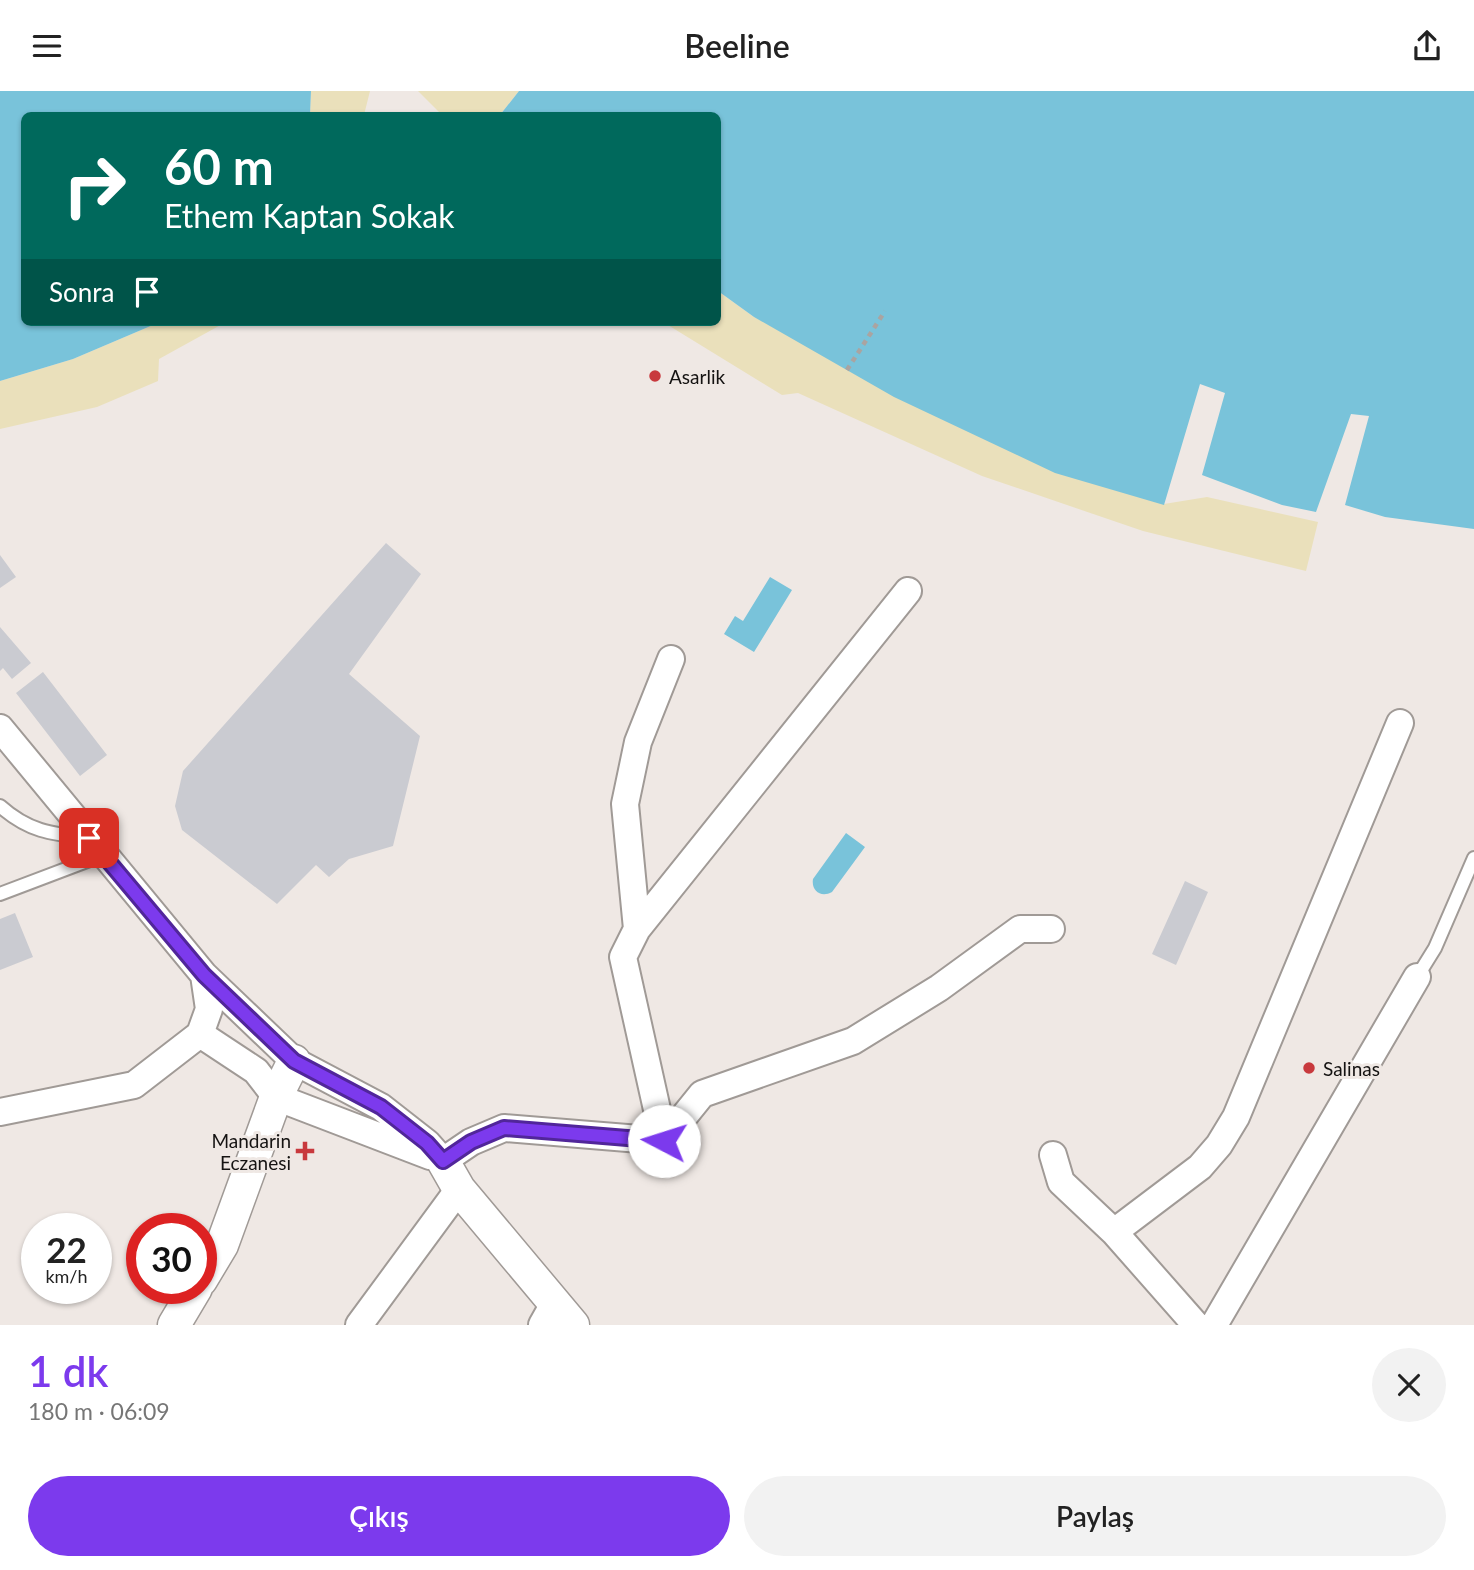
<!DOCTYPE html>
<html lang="tr">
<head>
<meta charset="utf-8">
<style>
  :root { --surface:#fff; --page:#f2f2f2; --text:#222; --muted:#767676; --accent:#7c3aed }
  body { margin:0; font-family:Lato,sans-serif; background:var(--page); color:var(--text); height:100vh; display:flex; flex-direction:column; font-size:26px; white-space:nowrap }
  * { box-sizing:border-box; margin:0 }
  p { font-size:23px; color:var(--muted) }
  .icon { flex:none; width:38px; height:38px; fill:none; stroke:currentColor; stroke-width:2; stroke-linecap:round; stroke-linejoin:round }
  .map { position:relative; height:1234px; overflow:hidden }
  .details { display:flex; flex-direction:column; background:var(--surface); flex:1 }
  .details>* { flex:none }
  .banner { position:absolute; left:21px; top:21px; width:700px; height:214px; border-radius:10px; box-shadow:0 2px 5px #0004; background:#00695c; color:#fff; overflow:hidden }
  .speed { position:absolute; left:21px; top:1122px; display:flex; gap:14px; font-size:35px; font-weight:700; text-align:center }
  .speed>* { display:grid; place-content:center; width:91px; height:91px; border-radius:50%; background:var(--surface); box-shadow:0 2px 5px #0004; line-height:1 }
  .speed small { font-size:18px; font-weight:400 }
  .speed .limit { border:10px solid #d22; background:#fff; color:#111 }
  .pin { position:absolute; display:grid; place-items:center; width:60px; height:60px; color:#fff; margin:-30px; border-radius:14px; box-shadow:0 4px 10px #0006 }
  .me { position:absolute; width:77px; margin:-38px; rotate:275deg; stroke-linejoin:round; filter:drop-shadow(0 0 5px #0008) }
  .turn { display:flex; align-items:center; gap:24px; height:147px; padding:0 28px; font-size:32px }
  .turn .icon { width:91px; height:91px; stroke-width:2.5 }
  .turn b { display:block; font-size:49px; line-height:60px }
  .then { display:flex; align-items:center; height:66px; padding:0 28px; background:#0003; gap:14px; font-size:26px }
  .round { display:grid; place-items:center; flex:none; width:74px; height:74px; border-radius:37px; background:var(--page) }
  .headline { display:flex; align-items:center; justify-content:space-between; height:119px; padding:0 28px }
  h1 { font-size:42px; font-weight:600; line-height:52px; color:var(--accent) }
  .action { display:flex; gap:14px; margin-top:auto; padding:14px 28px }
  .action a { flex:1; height:80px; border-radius:42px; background:var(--accent); color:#fff; font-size:28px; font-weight:600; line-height:80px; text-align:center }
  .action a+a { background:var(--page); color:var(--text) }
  header { display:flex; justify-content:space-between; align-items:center; height:91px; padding:0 28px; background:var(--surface); font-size:32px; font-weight:600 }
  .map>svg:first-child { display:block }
  .sand { fill:#eae0bb }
  .water { fill:#79c3da }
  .building { fill:#cacbd1 }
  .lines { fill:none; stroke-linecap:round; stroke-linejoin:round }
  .service-casing { stroke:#a09a96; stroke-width:16 }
  .minor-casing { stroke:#a09a96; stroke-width:30 }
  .tertiary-casing { stroke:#a09a96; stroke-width:35 }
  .path { stroke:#aaa4a1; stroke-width:4.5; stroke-dasharray:5 5; stroke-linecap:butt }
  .service { stroke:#fff; stroke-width:12 }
  .minor { stroke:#fff; stroke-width:26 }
  .tertiary { stroke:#fff; stroke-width:32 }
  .route-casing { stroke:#51269a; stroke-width:18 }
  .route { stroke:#7c3aed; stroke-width:12 }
  .poi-dot { fill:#c8393d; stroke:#efe8e4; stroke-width:2.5 }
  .labels { text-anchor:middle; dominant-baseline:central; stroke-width:6; stroke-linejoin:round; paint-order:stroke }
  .poi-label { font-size:19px; fill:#151312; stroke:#efe8e4; text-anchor:start }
</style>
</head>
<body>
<header><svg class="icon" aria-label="menu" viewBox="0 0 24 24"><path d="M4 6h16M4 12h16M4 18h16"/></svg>Beeline<svg class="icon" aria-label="share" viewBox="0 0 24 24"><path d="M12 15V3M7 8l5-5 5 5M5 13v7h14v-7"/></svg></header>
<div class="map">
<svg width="1474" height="1234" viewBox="0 0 1474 1234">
  <rect width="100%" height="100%" fill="#efe8e4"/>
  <path class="sand" d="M 311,0 L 370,0 L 364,24 L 310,24 Z
    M 418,0 L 519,0 L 500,24 L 442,24 Z
    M 718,200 L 754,226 L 1164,413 L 1207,406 L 1318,431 L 1306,480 L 1143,440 L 982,385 L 798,302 L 782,304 L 663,231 L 718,231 Z
    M 160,231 L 226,231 L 159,268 L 158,290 L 97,316 L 0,338 L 0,290 L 73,268 Z"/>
  <path class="water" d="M 0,0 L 311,0 L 310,24 L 24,24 L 24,231 L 160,231 L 73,268 L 0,290 Z
    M 519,0 L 1474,0 L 1474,438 L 1385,426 L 1345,414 L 1369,325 L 1351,323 L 1316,421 L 1282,414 L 1202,384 L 1225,302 L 1200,293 L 1164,414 L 1055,382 L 894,306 L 754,226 L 718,200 L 718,24 L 500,24 Z
    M 770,486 L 792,499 L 754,561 L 724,543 L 735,525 L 743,530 Z
    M 846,742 L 865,756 L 832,801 C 821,807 811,800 813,788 Z"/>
  <path class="building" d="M 386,452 L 421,483 L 349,583 L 420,645 L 393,755 L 349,768 L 329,786 L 316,774 L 277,813 L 182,739 L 175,715 L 183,680 Z
    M 0,464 L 16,486 L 0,497 Z
    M 0,536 L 31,572 L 12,588 L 3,577 L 0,580 Z
    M 43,581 L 107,664 L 80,685 L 16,602 Z
    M 1185,790 L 1208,801 L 1176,874 L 1152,863 Z
    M 15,822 L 33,866 L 0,879 L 0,828 Z"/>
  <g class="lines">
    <defs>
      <path id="service" d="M 0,715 C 29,741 52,743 89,747
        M 0,803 L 103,764
        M 1417,886 L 1435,857 L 1474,767"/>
      <path id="minor" d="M 0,637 L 204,884 L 209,918 L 200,943
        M 637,838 L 908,500
        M 204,884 L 294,970 L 381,1016 L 427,1052 L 443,1070
        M 200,943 L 256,980 L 276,1006 L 430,1065
        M 0,1021 L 134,994 L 200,943
        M 664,1050 L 623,866 L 637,838 L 625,713 L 638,651 L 671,568
        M 1053,1064 L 1061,1091 L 1114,1141 L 1196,1234
        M 443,1070 L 471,1051 L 504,1037 L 664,1050 L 702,1003 L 853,950 L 939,897 L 1020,838 L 1051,838
        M 1114,1141 L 1200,1076 L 1219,1054 L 1236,1026 L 1400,632
        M 359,1234 L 459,1098
        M 542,1234 L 555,1211
        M 1214,1234 L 1417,886"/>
      <path id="tertiary" d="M 443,1070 L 459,1098 L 573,1234
        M 201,1189 L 222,1154 L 276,1006 L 294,970
        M 174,1234 L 196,1197"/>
    </defs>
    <use href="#service" class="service-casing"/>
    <use href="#minor" class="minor-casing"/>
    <use href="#tertiary" class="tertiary-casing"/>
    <path class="path" d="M 847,279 L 885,220"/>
    <use href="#service" class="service"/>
    <use href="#minor" class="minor"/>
    <use href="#tertiary" class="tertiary"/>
  </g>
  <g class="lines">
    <defs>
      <path id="route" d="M 89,747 L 204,884 L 294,970 L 381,1016 L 427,1052 L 443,1070 L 471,1051 L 504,1037 L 664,1050"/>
    </defs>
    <use href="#route" class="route-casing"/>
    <use href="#route" class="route"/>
  </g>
  <g class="poi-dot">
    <circle cx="655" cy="285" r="7"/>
    <circle cx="1309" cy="977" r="7"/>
    <path d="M301.5 1049.5h7v7h7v7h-7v7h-7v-7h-7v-7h7z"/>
  </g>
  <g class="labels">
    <g class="poi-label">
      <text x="669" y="285">Asarlik</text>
      <text x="1323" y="977">Salinas</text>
      <text x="291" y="1049" text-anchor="end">Mandarin<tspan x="291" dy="22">Eczanesi</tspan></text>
    </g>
  </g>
</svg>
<div class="speed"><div>22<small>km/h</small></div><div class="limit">30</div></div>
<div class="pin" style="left:89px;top:747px;background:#d93025"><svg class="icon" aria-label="arrive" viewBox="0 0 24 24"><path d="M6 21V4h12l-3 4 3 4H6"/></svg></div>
<svg class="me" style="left:664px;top:1050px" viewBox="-20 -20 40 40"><circle r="19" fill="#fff"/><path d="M0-13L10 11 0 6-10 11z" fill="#7c3aed"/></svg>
<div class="banner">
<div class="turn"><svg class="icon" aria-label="right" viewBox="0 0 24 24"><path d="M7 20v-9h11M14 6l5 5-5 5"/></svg><div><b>60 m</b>Ethem Kaptan Sokak</div></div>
<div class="then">Sonra<svg class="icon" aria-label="arrive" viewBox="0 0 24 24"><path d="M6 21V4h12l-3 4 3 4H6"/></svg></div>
</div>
</div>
<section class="details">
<div class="headline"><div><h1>1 dk</h1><p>180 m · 06:09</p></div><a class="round"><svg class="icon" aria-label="close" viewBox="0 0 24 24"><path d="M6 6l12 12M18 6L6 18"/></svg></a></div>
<div class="action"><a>Çıkış</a><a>Paylaş</a></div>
</section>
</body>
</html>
